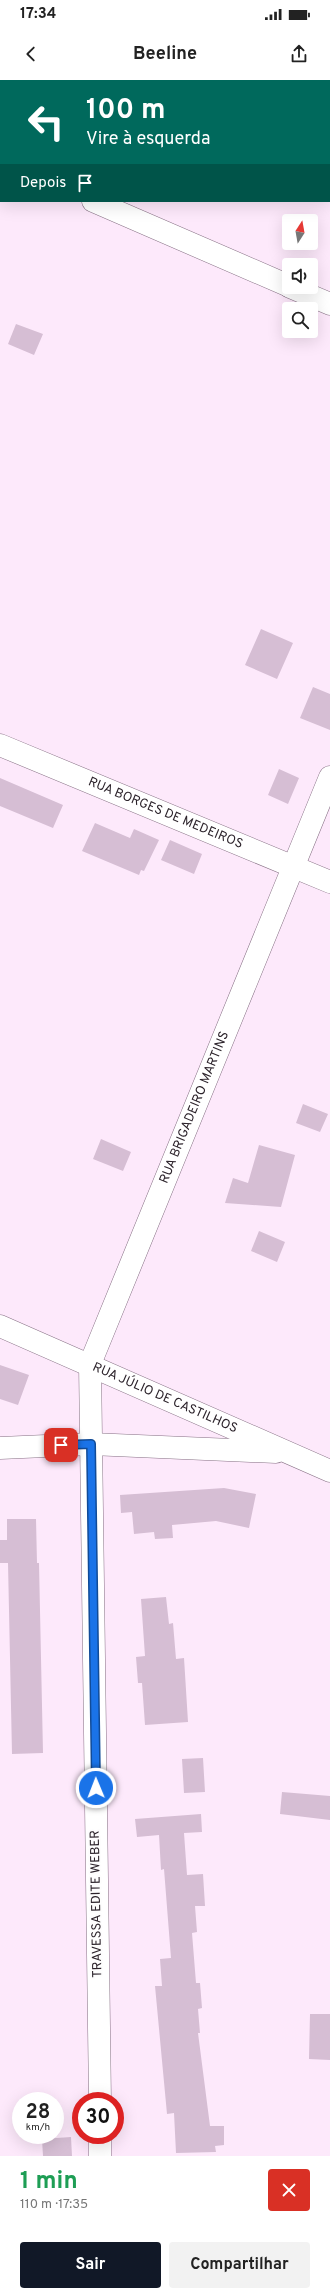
<!DOCTYPE html>
<html lang="pt">
<head>
<meta charset="utf-8">
<style>
  :root { --surface:#fff; --page:#f2f2f2; --text:#222; --muted:#767676; --accent:#111827 }
  body { margin:0; font-family:Overpass,sans-serif; background:var(--page); color:var(--text); height:100vh; display:flex; flex-direction:column; font-size:15px; white-space:nowrap }
  * { box-sizing:border-box; margin:0 }
  p { font-size:13px; color:var(--muted) }
  .icon { flex:none; width:22px; height:22px; fill:none; stroke:currentColor; stroke-width:2; stroke-linecap:round; stroke-linejoin:round }
  .map { position:relative; height:2076px; overflow:hidden }
  .side { display:flex; flex-direction:column; background:var(--surface); flex:1 }
  .side>* { flex:none }
  .banner { position:absolute; left:0px; top:0px; width:330px; height:122px; box-shadow:0 4px 16px #0002; background:#00695c; color:#fff; overflow:hidden }
  .needle { width:26px; rotate:11deg }
  .fabs { position:absolute; left:282px; top:134px; display:grid; gap:8px }
  .fabs a { display:grid; place-items:center; width:36px; height:36px; border-radius:4px; background:var(--surface); box-shadow:0 4px 16px #0002; font-size:20px }
  .speed { position:absolute; left:12px; top:2012px; display:flex; gap:8px; font-size:20px; font-weight:700; text-align:center }
  .speed>* { display:grid; place-content:center; width:52px; height:52px; border-radius:50%; background:var(--surface); box-shadow:0 4px 16px #0002; line-height:1 }
  .speed small { font-size:10px; font-weight:400 }
  .speed .limit { border:6px solid #d22; background:#fff; color:#111 }
  .pin { position:absolute; display:grid; place-items:center; width:34px; height:34px; color:#fff; margin:-17px; border-radius:8px; box-shadow:0 2px 6px #0006 }
  .me { position:absolute; width:44px; margin:-22px; rotate:359deg; stroke-linejoin:round; filter:drop-shadow(0 0 3px #0008) }
  .turn { display:flex; align-items:center; gap:14px; height:84px; padding:0 20px; font-size:18px }
  .turn .icon { width:52px; height:52px; stroke-width:2.5 }
  .turn b { display:block; font-size:28px; line-height:34px }
  .then { display:flex; align-items:center; height:38px; padding:0 20px; background:#0003; gap:8px; font-size:15px }
  .round { display:grid; place-items:center; flex:none; width:42px; height:42px; border-radius:4px; background:var(--page) }
  .head { display:flex; align-items:center; justify-content:space-between; height:68px; padding:0 20px }
  h1 { font-size:24px; font-weight:700; line-height:30px; color:#1e9e55 }
  .action { display:flex; gap:8px; margin-top:auto; padding:8px 20px }
  .action a { flex:1; height:46px; border-radius:4px; background:var(--accent); color:#fff; font-size:16px; font-weight:700; line-height:46px; text-align:center }
  .action a+a { background:var(--page); color:var(--text) }
  .status { display:flex; justify-content:space-between; align-items:center; height:28px; padding:0 20px; background:var(--surface); direction:ltr }
  .status svg { height:11px; fill:currentColor }
  header { display:flex; justify-content:space-between; align-items:center; height:52px; padding:0 20px; background:var(--surface); font-size:18px; font-weight:700 }
  .map>svg:first-child { display:block }
  .building { fill:#d6bed4 }
  .lines { fill:none; stroke-linecap:round; stroke-linejoin:round }
  .street-casing { stroke:#877185; stroke-width:23 }
  .street { stroke:#fff; stroke-width:22 }
  .route-casing { stroke:#114b97; stroke-width:10 }
  .route { stroke:#1a73e8; stroke-width:7 }
  .labels { text-anchor:middle; dominant-baseline:central; stroke-width:4; stroke-linejoin:round; paint-order:stroke }
  .street-label { font-size:13px; fill:#2c232b; stroke:#fdfdfd }
</style>
</head>
<body>
<div class="status"><b>17:34</b><svg viewBox="0 0 49 12"><path d="M0 12V9h3v3zM5 12V6h3v6zM10 12V3h3v9zM15 12V0h3v12zM26 1h20v11H26zM47 4h2v5h-2z"/></svg></div>
<header><svg class="icon" aria-label="back" viewBox="0 0 24 24"><path d="M15 5l-7 7 7 7"/></svg>Beeline<svg class="icon" aria-label="share" viewBox="0 0 24 24"><path d="M12 15V3M7 8l5-5 5 5M5 13v7h14v-7"/></svg></header>
<div class="map">
<svg width="330" height="2076" viewBox="0 0 330 2076">
  <rect width="100%" height="100%" fill="#fde9fb"/>
  <path class="building" d="M 16,244 L 43,254 L 34,275 L 8,264 Z
    M 261,549 L 293,563 L 277,599 L 245,585 Z
    M 313,607 L 330,614 L 330,650 L 300,638 Z
    M 279,689 L 299,698 L 288,724 L 268,715 Z
    M 0,698 L 63,725 L 53,748 L 0,726 Z
    M 95,743 L 130,758 L 134,749 L 159,760 L 144,791 L 141,790 L 139,795 L 82,771 Z
    M 170,760 L 202,774 L 194,794 L 161,780 Z
    M 303,1024 L 328,1034 L 320,1052 L 296,1043 Z
    M 101,1059 L 131,1072 L 123,1091 L 93,1079 Z
    M 259,1065 L 295,1075 L 281,1127 L 225,1123 L 233,1098 L 248,1103 Z
    M 259,1151 L 285,1162 L 277,1182 L 251,1171 Z
    M 0,1285 L 29,1295 L 18,1325 L 0,1319 Z
    M 224,1408 L 256,1414 L 249,1448 L 216,1441 L 172,1445 L 173,1458 L 155,1459 L 154,1452 L 134,1454 L 132,1432 L 121,1433 L 120,1415 Z
    M 7,1439 L 36,1439 L 37,1483 L 39,1483 L 43,1673 L 12,1674 L 8,1483 L 0,1483 L 0,1460 L 7,1460 Z
    M 166,1517 L 169,1544 L 173,1543 L 176,1579 L 184,1578 L 188,1642 L 145,1645 L 142,1603 L 138,1603 L 136,1577 L 145,1576 L 141,1519 Z
    M 203,1678 L 205,1712 L 184,1713 L 182,1679 Z
    M 282,1712 L 330,1716 L 330,1740 L 280,1734 Z
    M 201,1734 L 202,1752 L 184,1753 L 187,1795 L 203,1794 L 205,1826 L 195,1826 L 197,1852 L 192,1853 L 196,1903 L 200,1903 L 202,1928 L 198,1929 L 200,1953 L 198,1953 L 210,2046 L 224,2046 L 224,2065 L 215,2066 L 216,2072 L 176,2073 L 174,2033 L 167,2034 L 155,1906 L 162,1906 L 160,1879 L 171,1878 L 164,1789 L 161,1790 L 159,1755 L 137,1757 L 135,1739 Z
    M 310,1934 L 330,1934 L 330,1980 L 309,1979 Z
    M 71,2057 L 72,2076 L 43,2076 L 42,2059 Z"/>
  <g class="lines">
    <defs>
      <g id="street">
        <path d="M 0,80 L 1,81"/>
        <path d="M 0,109 L 1,107"/>
        <path d="M 93,121 L 289,206"/>
        <path d="M 290,207 L 330,224"/>
        <path id="s1" d="M 0,665 L 330,802"/>
        <path id="s2" d="M 0,1246 L 330,1391"/>
        <path d="M 0,1368 L 91,1364 L 276,1372"/>
        <path id="s3" d="M 100,2021 L 90,1284 L 330,697"/>
        <path d="M 100,2055 L 100,2076"/>
      </g>
    </defs>
    <use href="#street" class="street-casing"/>
    <use href="#street" class="street"/>
  </g>
  <g class="lines">
    <defs>
      <path id="route" d="M 61,1365 L 91,1364 L 96,1708"/>
    </defs>
    <use href="#route" class="route-casing"/>
    <use href="#route" class="route"/>
  </g>
  <g class="labels">
    <g class="street-label">
      <text stroke="none"><textPath href="#s1" startOffset="179">RUA BORGES DE MEDEIROS</textPath></text>
      <text stroke="none"><textPath href="#s3" startOffset="1014">RUA BRIGADEIRO MARTINS</textPath></text>
      <text stroke="none"><textPath href="#s2" startOffset="180">RUA JÚLIO DE CASTILHOS</textPath></text>
      <text transform="translate(97 1824) rotate(-91)">TRAVESSA EDITE WEBER</text>
    </g>
  </g>
</svg>
<div class="fabs">
<a><svg class="needle" viewBox="-14 -14 28 28"><path d="M0-13l5 13h-10z" fill="#e53935"/><path d="M0 13l5-13h-10z" fill="#767676"/></svg></a>
<a><svg class="icon" aria-label="sound" viewBox="0 0 24 24"><path d="M4 9h4l5-4v14l-5-4H4zM17 9q2 3 0 6"/></svg></a>
<a><svg class="icon" aria-label="search" viewBox="0 0 24 24"><circle cx="10" cy="10" r="6"/><path d="M15 15l6 6"/></svg></a>
</div>
<div class="speed"><div>28<small>km/h</small></div><div class="limit">30</div></div>
<div class="pin" style="left:61px;top:1365px;background:#d93025"><svg class="icon" aria-label="arrive" viewBox="0 0 24 24"><path d="M6 21V4h12l-3 4 3 4H6"/></svg></div>
<svg class="me" style="left:96px;top:1708px" viewBox="-20 -20 40 40"><circle r="17" fill="#1a73e8" stroke="#fff" stroke-width="3"/><path d="M0-11L8 9 0 5-8 9z" fill="#fff"/></svg>
<div class="banner">
<div class="turn"><svg class="icon" aria-label="left" viewBox="0 0 24 24"><path d="M17 20v-9H6M10 6l-5 5 5 5"/></svg><div><b>100 m</b>Vire à esquerda</div></div>
<div class="then">Depois<svg class="icon" aria-label="arrive" viewBox="0 0 24 24"><path d="M6 21V4h12l-3 4 3 4H6"/></svg></div>
</div>
</div>
<section class="side">
<div class="head"><div><h1>1 min</h1><p>110 m · 17:35</p></div><a class="round" style="background:#d93025;color:#fff"><svg class="icon" aria-label="close" viewBox="0 0 24 24"><path d="M6 6l12 12M18 6L6 18"/></svg></a></div>
<div class="action"><a>Sair</a><a>Compartilhar</a></div>
</section>
</body>
</html>
